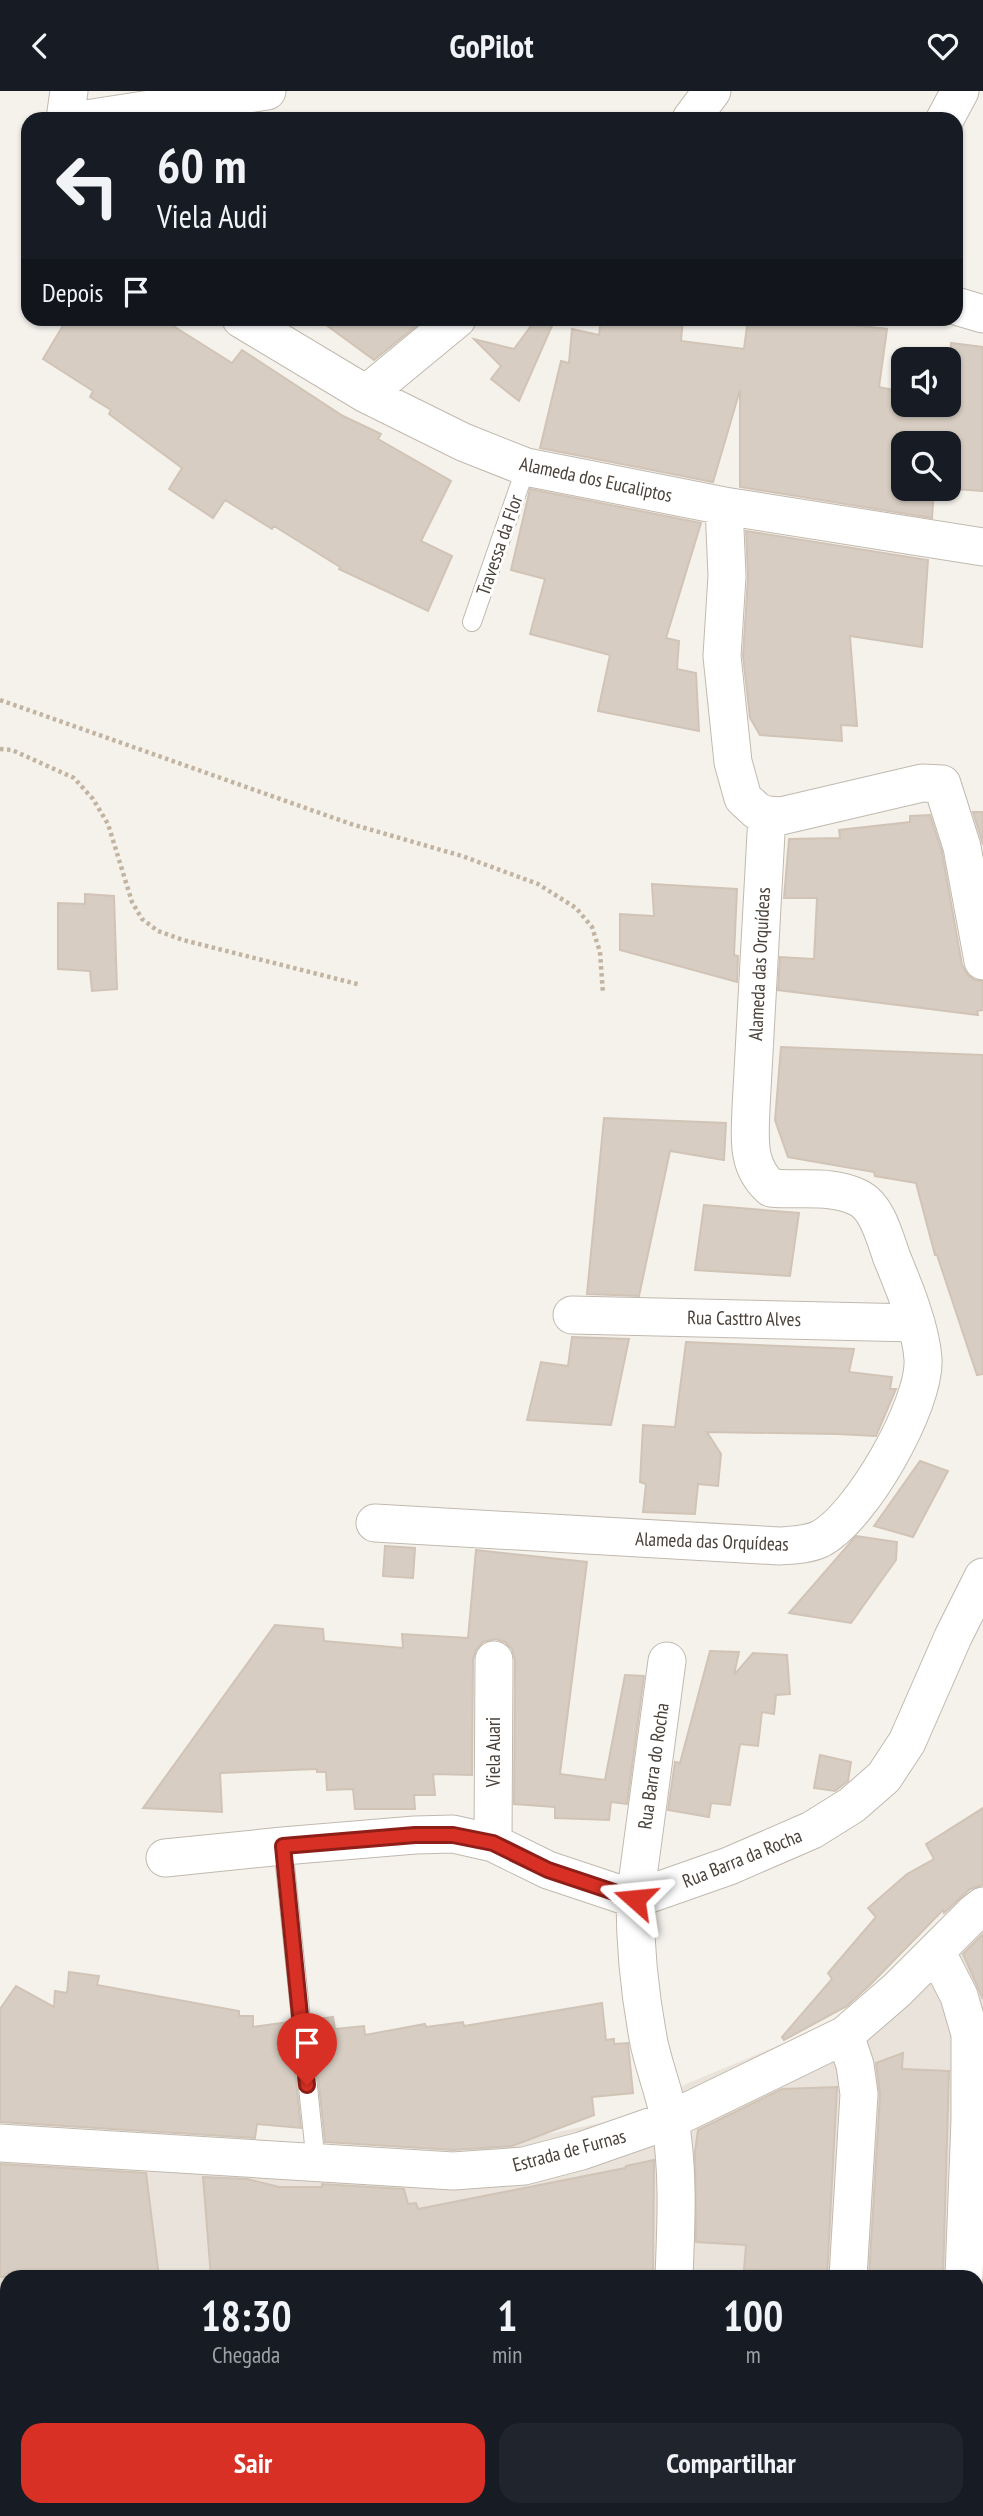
<!DOCTYPE html>
<html lang="pt">
<head>
<meta charset="utf-8">
<style>
  :root { --surface:#171b24; --page:#20242c; --text:#f1f3f6; --muted:#9ea1a6; --accent:#d93025 }
  body { margin:0; font-family:"PT Sans Narrow",sans-serif; background:var(--page); color:var(--text); height:100vh; display:flex; flex-direction:column; font-size:26px; white-space:nowrap }
  * { box-sizing:border-box; margin:0 }
  p { font-size:23px; color:var(--muted) }
  .icon { flex:none; width:38px; height:38px; fill:none; stroke:currentColor; stroke-width:2; stroke-linecap:round; stroke-linejoin:round }
  .map { position:relative; flex:1; overflow:hidden }
  .details { position:absolute; left:0px; top:2179px; width:984px; height:247px; display:flex; flex-direction:column; background:var(--surface); border-radius:21px 21px 0 0; box-shadow:0 2px 5px #0004 }
  .details>* { flex:none }
  .hud { position:absolute; left:21px; top:21px; width:942px; height:214px; border-radius:21px; box-shadow:0 2px 5px #0004; background:#171b24; color:var(--text); overflow:hidden }
  .fabs { position:absolute; left:891px; top:256px; display:grid; gap:14px }
  .fabs a { display:grid; place-items:center; width:70px; height:70px; border-radius:14px; background:var(--surface); box-shadow:0 2px 5px #0004; font-size:35px }
  .pin { position:absolute; display:grid; place-items:center; width:60px; height:60px; color:#fff; margin:-72px -30px; border-radius:50% 50% 50% 0; rotate:-45deg; box-shadow:0 0 7px #0007 }
  .pin .icon { rotate:45deg }
  .me { position:absolute; width:77px; margin:-38px; rotate:288deg; stroke-linejoin:round; filter:drop-shadow(0 0 5px #0008) }
  .turn { display:flex; align-items:center; gap:24px; height:147px; padding:0 21px; font-size:32px }
  .turn .icon { width:91px; height:91px; stroke-width:2.5 }
  .turn b { display:block; font-size:49px; line-height:60px }
  .then { display:flex; align-items:center; height:66px; padding:0 21px; background:#0003; gap:14px; font-size:26px }
  .eta { display:flex; justify-content:space-evenly; align-items:center; height:119px; text-align:center }
  .eta b { font-size:42px; font-weight:800; line-height:49px }
  .action { display:flex; gap:14px; margin-top:auto; padding:14px 21px }
  .action a { flex:1; height:80px; border-radius:21px; background:var(--accent); color:#fff; font-size:28px; font-weight:800; line-height:80px; text-align:center }
  .action a+a { background:var(--page); color:var(--text) }
  header { display:flex; justify-content:space-between; align-items:center; height:91px; padding:0 21px; background:var(--surface); font-size:32px; font-weight:800 }
  .map>svg:first-child { display:block }
  .residential { fill:#e9e3db; fill-rule:evenodd }
  .building { fill:#d7cdc2; stroke:#d1c4b6; stroke-width:2 }
  .lines { fill:none; stroke-linecap:round; stroke-linejoin:round }
  .service-casing { stroke:#c1b9af; stroke-width:20 }
  .minor-casing { stroke:#c1b9af; stroke-width:39 }
  .path { stroke:#c2b4a1; stroke-width:4.5; stroke-dasharray:3.5 3.5; stroke-linecap:butt }
  .service { stroke:#fff; stroke-width:18 }
  .minor { stroke:#fff; stroke-width:37 }
  .route-casing { stroke:#8d1f18; stroke-width:18 }
  .route { stroke:#d93025; stroke-width:12 }
  .labels { text-anchor:middle; dominant-baseline:central; stroke-width:6; stroke-linejoin:round; paint-order:stroke }
  .street-label { font-size:19px; fill:#4a423a; stroke:#fff }
</style>
</head>
<body>
<header><svg class="icon" aria-label="back" viewBox="0 0 24 24"><path d="M15 5l-7 7 7 7"/></svg>GoPilot<svg class="icon" aria-label="heart" viewBox="0 0 24 24"><path d="M12 20l-8-8c-3-5 5-10 8-4 3-6 11-1 8 4z"/></svg></header>
<div class="map">
<svg width="983" height="2425" viewBox="0 0 983 2425">
  <rect width="100%" height="100%" fill="#f5f2ec"/>
  <path class="residential" d="M 983,1831 L 983,2425 L 0,2425 L 0,2041 L 459,2062 L 643,2023 L 686,1993 L 887,1909 ZM 7,2186 L 976,2186 L 976,2418 L 7,2418 Z"/>
  <path class="building" d="M 67,228 L 162,228 L 232,272 L 242,259 L 343,325 L 381,343 L 378,348 L 451,390 L 421,450 L 452,465 L 428,520 L 339,478 L 340,476 L 274,435 L 272,438 L 225,409 L 213,427 L 169,398 L 182,377 L 109,323 L 111,319 L 90,306 L 93,300 L 43,268 Z
    M 318,228 L 425,228 L 374,269 Z
    M 536,228 L 555,228 L 519,310 L 491,288 L 501,275 L 474,248 L 514,258 Z
    M 601,228 L 683,228 L 681,250 L 744,258 L 748,228 L 800,228 L 887,238 L 879,296 L 903,301 L 903,313 L 948,313 L 951,252 L 983,256 L 983,400 L 941,397 L 948,397 L 948,352 L 903,352 L 903,397 L 934,397 L 932,427 L 740,396 L 740,299 L 713,391 L 540,357 L 561,270 L 569,272 L 572,238 L 599,244 Z
    M 530,398 L 701,432 L 666,547 L 679,550 L 677,578 L 696,582 L 699,640 L 598,620 L 610,564 L 530,543 L 545,488 L 511,479 Z
    M 746,440 L 928,469 L 922,556 L 850,545 L 857,635 L 841,634 L 842,650 L 760,644 L 750,627 L 743,565 L 748,486 Z
    M 973,721 L 983,721 L 983,754 L 982,750 Z
    M 930,724 L 942,761 L 962,874 L 968,884 L 975,889 L 983,890 L 983,919 L 977,920 L 978,924 L 778,899 L 780,866 L 814,868 L 817,807 L 784,807 L 789,748 L 840,747 L 839,739 L 910,731 L 910,725 Z
    M 652,793 L 737,798 L 734,864 L 738,865 L 737,891 L 620,859 L 620,823 L 654,825 Z
    M 85,803 L 114,805 L 117,898 L 92,900 L 90,880 L 58,878 L 58,812 L 85,813 Z
    M 781,956 L 983,964 L 983,1283 L 977,1284 L 937,1164 L 935,1164 L 916,1092 L 875,1085 L 874,1081 L 788,1066 L 775,1029 Z
    M 604,1027 L 726,1032 L 724,1069 L 670,1060 L 639,1205 L 587,1203 Z
    M 704,1114 L 799,1122 L 790,1185 L 695,1179 Z
    M 572,1246 L 629,1248 L 611,1334 L 527,1329 L 541,1271 L 568,1275 Z
    M 686,1251 L 854,1258 L 849,1281 L 892,1286 L 890,1298 L 896,1298 L 876,1345 L 837,1343 L 707,1341 L 721,1363 L 718,1395 L 698,1393 L 695,1423 L 643,1421 L 646,1393 L 640,1391 L 643,1334 L 675,1336 Z
    M 920,1370 L 948,1380 L 913,1446 L 874,1435 Z
    M 856,1445 L 897,1451 L 896,1469 L 851,1532 L 789,1522 Z
    M 385,1455 L 415,1457 L 413,1487 L 383,1485 Z
    M 476,1459 L 587,1471 L 560,1683 L 605,1689 L 625,1584 L 644,1585 L 627,1713 L 611,1711 L 609,1729 L 555,1727 L 555,1716 L 514,1713 L 515,1569 L 512,1558 L 505,1551 L 495,1548 L 483,1551 L 476,1559 L 473,1568 L 472,1684 L 433,1683 L 435,1704 L 414,1704 L 415,1718 L 355,1718 L 353,1698 L 327,1699 L 326,1681 L 317,1681 L 317,1678 L 220,1682 L 222,1721 L 143,1717 L 275,1534 L 323,1538 L 324,1550 L 403,1557 L 402,1543 L 468,1547 Z
    M 710,1560 L 739,1561 L 734,1584 L 753,1562 L 787,1564 L 790,1603 L 776,1604 L 774,1623 L 762,1621 L 758,1655 L 740,1653 L 730,1714 L 711,1712 L 709,1726 L 668,1719 L 675,1671 L 680,1672 Z
    M 820,1664 L 851,1671 L 848,1690 L 835,1700 L 814,1697 Z
    M 983,1717 L 983,1794 L 970,1798 L 944,1822 L 943,1819 L 870,1894 L 847,1915 L 784,1949 L 782,1946 L 832,1888 L 828,1882 L 876,1826 L 868,1817 L 907,1783 L 934,1768 L 926,1753 Z
    M 983,1843 L 983,1908 L 963,1863 Z
    M 69,1881 L 99,1885 L 97,1894 L 239,1920 L 239,1925 L 253,1925 L 253,1936 L 290,1931 L 301,2037 L 257,2033 L 255,2047 L 0,2031 L 0,1918 L 16,1895 L 54,1916 L 55,1900 L 67,1902 Z
    M 602,1912 L 606,1949 L 614,1948 L 614,1953 L 628,1952 L 633,2002 L 592,2006 L 594,2024 L 512,2055 L 453,2059 L 325,2051 L 312,1929 L 333,1926 L 335,1938 L 364,1935 L 365,1944 L 425,1933 L 426,1936 L 463,1931 L 464,1935 Z
    M 903,1962 L 902,1978 L 949,1980 L 943,2186 L 869,2186 L 880,2004 L 876,1972 Z
    M 837,1996 L 827,2186 L 775,2186 L 775,2180 L 744,2179 L 746,2154 L 696,2151 L 695,2061 L 698,2039 L 782,1998 Z
    M 654,2069 L 653,2186 L 211,2186 L 203,2086 L 247,2088 L 279,2096 L 322,2096 L 322,2093 L 404,2098 L 408,2113 L 416,2112 L 418,2118 L 625,2077 L 626,2075 Z
    M 0,2073 L 146,2082 L 159,2186 L 0,2186 Z"/>
  <g class="lines">
    <defs>
      <path id="service" d="M 472,531 L 526,376
        M 283,1755 L 316,2073
        M 121,2418 L 128,2425"/>
      <path id="minor" d="M 65,28 L 69,0
        M 86,28 L 267,0
        M 691,28 L 712,0
        M 945,28 L 960,0
        M 956,215 L 983,223
        M 241,228 L 366,303 L 463,351 L 526,376 L 724,415 L 983,456
        M 366,303 L 457,228
        M 724,415 L 727,485 L 722,565 L 733,671 L 743,707 L 757,720 L 767,724 L 781,725 L 922,692 L 942,693 L 962,756 L 983,870
        M 572,1224 L 915,1232
        M 375,1432 L 779,1455 C 793,1454 807,1454 820,1448 C 861,1427 926,1313 923,1268 C 921,1237 904,1196 892,1167 C 885,1148 878,1117 859,1107 C 832,1093 800,1100 771,1097 C 746,1075 750,1047 751,1017 L 767,724
        M 667,1570 L 635,1808 C 635,1857 640,1905 649,1952 C 655,1979 665,2004 670,2030 C 679,2081 676,2134 674,2186
        M 493,1752 L 494,1569
        M 165,1767 L 283,1755 L 415,1744 L 453,1743 L 493,1752 L 548,1779 L 635,1808 L 729,1775 L 812,1739 L 852,1714 L 884,1686 L 907,1651 L 953,1546 L 983,1486
        M 936,1860 L 959,1905 L 970,1943 L 970,2029 L 964,2186
        M 845,1944 L 855,1974 L 859,2003 L 848,2186
        M 0,2052 L 453,2080 L 524,2075 L 581,2060 L 670,2029 L 845,1944 L 897,1899 L 974,1822 L 983,1815
        M 0,2298 L 7,2302
        M 405,2418 L 419,2425
        M 661,2425 L 662,2418"/>
    </defs>
    <use href="#service" class="service-casing"/>
    <use href="#minor" class="minor-casing"/>
    <path class="path" d="M 0,609 L 351,733 L 462,765 L 538,793 L 576,817 L 592,836 L 600,861 L 603,903
      M 0,658 L 12,659 L 74,687 L 93,708 L 108,733 L 132,811 L 142,828 L 158,840 L 183,849 L 361,894"/>
    <use href="#service" class="service"/>
    <use href="#minor" class="minor"/>
  </g>
  <g class="lines">
    <defs>
      <path id="route" d="M 307,1994 L 283,1755 L 415,1744 L 453,1744 L 493,1752 L 548,1779 L 635,1808"/>
    </defs>
    <use href="#route" class="route-casing"/>
    <use href="#route" class="route"/>
  </g>
  <g class="labels">
    <g class="street-label">
      <text transform="translate(596 388) rotate(12)">Alameda dos Eucaliptos</text>
      <text transform="translate(499 454) rotate(-71)">Travessa da Flor</text>
      <text transform="translate(759 873) rotate(-87)">Alameda das Orquídeas</text>
      <text transform="translate(744 1227) rotate(1)">Rua Casttro Alves</text>
      <text transform="translate(712 1450) rotate(2)">Alameda das Orquídeas</text>
      <text transform="translate(493 1661) rotate(-90)">Viela Auari</text>
      <text transform="translate(653 1675) rotate(-82)">Rua Barra do Rocha</text>
      <text transform="translate(742 1767) rotate(-22)">Rua Barra da Rocha</text>
      <text transform="translate(569 2059) rotate(-15)">Estrada de Furnas</text>
    </g>
  </g>
</svg>
<div class="fabs">
<a><svg class="icon" aria-label="sound" viewBox="0 0 24 24"><path d="M4 9h4l5-4v14l-5-4H4zM17 9q2 3 0 6"/></svg></a>
<a><svg class="icon" aria-label="search" viewBox="0 0 24 24"><circle cx="10" cy="10" r="6"/><path d="M15 15l6 6"/></svg></a>
</div>
<div class="pin" style="left:307px;top:1994px;background:#d93025"><svg class="icon" aria-label="arrive" viewBox="0 0 24 24"><path d="M6 21V4h12l-3 4 3 4H6"/></svg></div>
<svg class="me" style="left:635px;top:1808px" viewBox="-20 -20 40 40"><path d="M0-17L14 15 0 8-14 15z" fill="#d93025" stroke="#fff" stroke-width="4"/></svg>
<div class="hud">
<div class="turn"><svg class="icon" aria-label="left" viewBox="0 0 24 24"><path d="M17 20v-9H6M10 6l-5 5 5 5"/></svg><div><b>60 m</b>Viela Audi</div></div>
<div class="then">Depois<svg class="icon" aria-label="arrive" viewBox="0 0 24 24"><path d="M6 21V4h12l-3 4 3 4H6"/></svg></div>
</div>
<section class="details">
<div class="eta">
<div><b>18:30</b><p>Chegada</p></div>
<div><b>1</b><p>min</p></div>
<div><b>100</b><p>m</p></div>
</div>
<div class="action"><a>Sair</a><a>Compartilhar</a></div>
</section>
</div>
</body>
</html>
